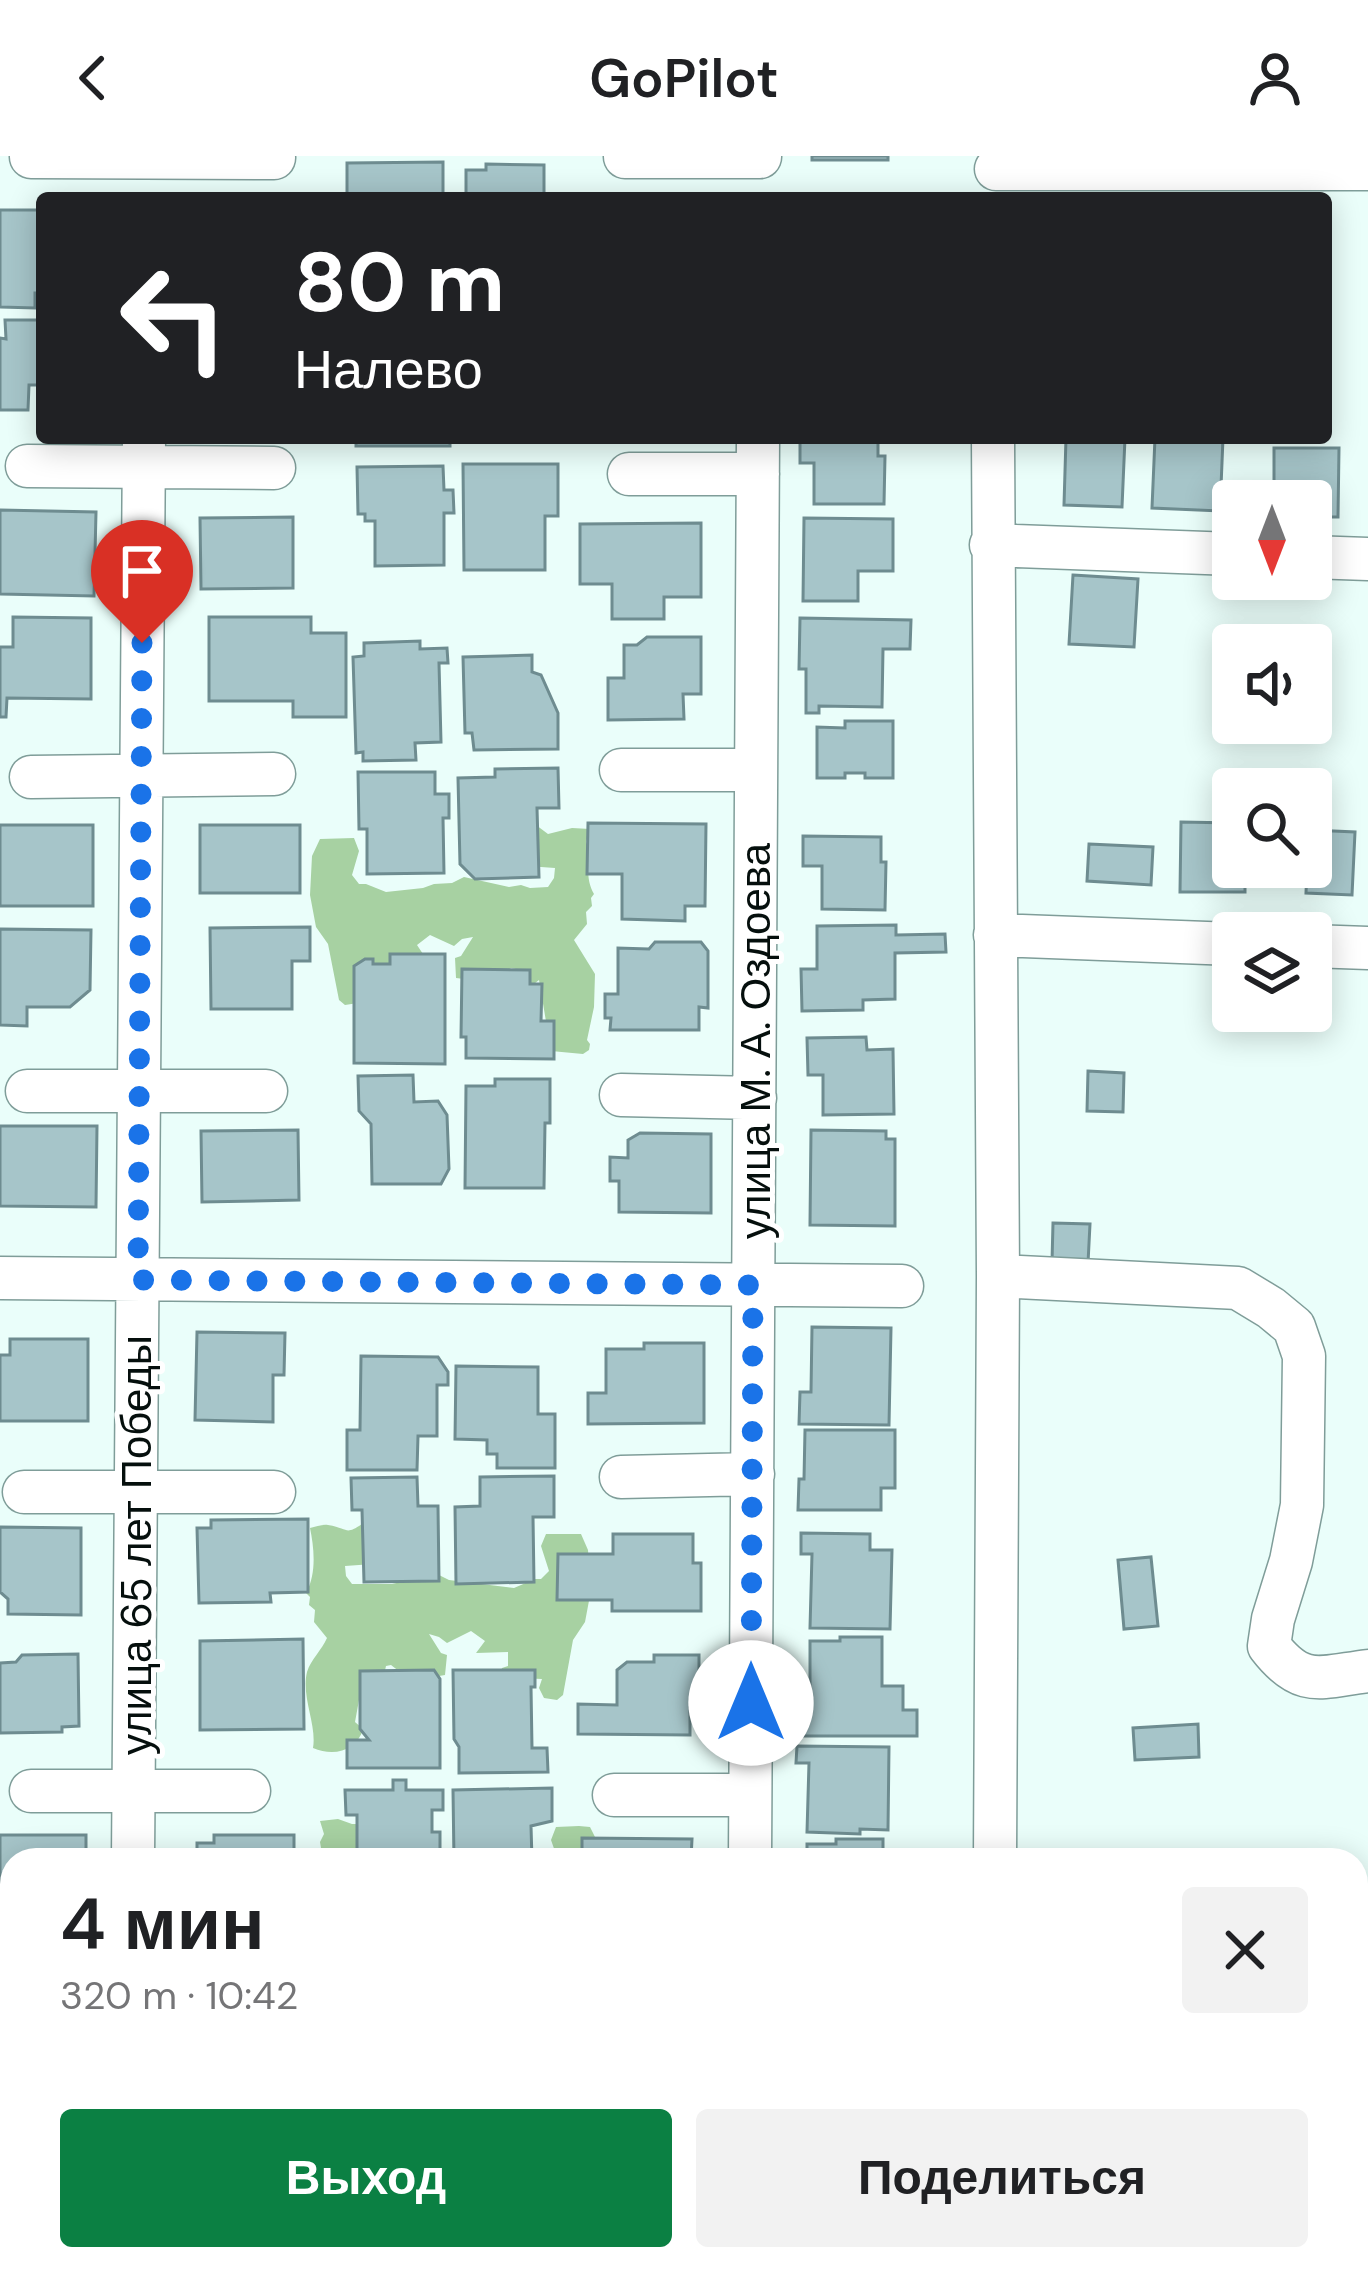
<!DOCTYPE html>
<html lang="ru">
<head>
<meta charset="utf-8">
<style>
  :root { --surface:#fff; --page:#f2f2f2; --text:#202124; --muted:#757577; --accent:#0b8043 }
  body { margin:0; font-family:"DM Sans",sans-serif; background:var(--page); color:var(--text); height:100vh; display:flex; flex-direction:column; font-size:45px; white-space:nowrap }
  * { box-sizing:border-box; margin:0 }
  p { font-size:39px; color:var(--muted) }
  .icon { flex:none; width:66px; height:66px; fill:none; stroke:currentColor; stroke-width:2; stroke-linecap:round; stroke-linejoin:round }
  .map { position:relative; flex:1; overflow:hidden }
  .side { position:absolute; left:0px; top:1692px; width:1368px; height:423px; display:flex; flex-direction:column; background:var(--surface); border-radius:36px 36px 0 0; box-shadow:0 6px 30px #0003 }
  .side>* { flex:none }
  .top-card { position:absolute; left:36px; top:36px; width:1296px; height:252px; border-radius:12px; box-shadow:0 6px 30px #0003; background:#202124; color:#fff; overflow:hidden }
  .needle { width:78px; rotate:180deg }
  .buttons { position:absolute; left:1212px; top:324px; display:grid; gap:24px }
  .buttons a { display:grid; place-items:center; width:120px; height:120px; border-radius:12px; background:var(--surface); box-shadow:0 6px 30px #0003; font-size:60px }
  .pin { position:absolute; display:grid; place-items:center; width:102px; height:102px; color:#fff; margin:-123px -51px; border-radius:50% 50% 50% 0; rotate:-45deg; box-shadow:0 0 12px #0007 }
  .pin .icon { rotate:45deg }
  .me { position:absolute; width:132px; margin:-66px; rotate:0deg; stroke-linejoin:round; filter:drop-shadow(0 0 9px #0008) }
  .turn { display:flex; align-items:center; gap:42px; height:252px; padding:0 60px; font-size:54px }
  .turn .icon { width:156px; height:156px; stroke-width:2.5 }
  .turn b { display:block; font-size:84px; line-height:102px }
  .round { display:grid; place-items:center; flex:none; width:126px; height:126px; border-radius:12px; background:var(--page) }
  .overview { display:flex; align-items:center; justify-content:space-between; height:204px; padding:0 60px }
  h1 { font-size:72px; font-weight:600; line-height:90px }
  .cta { display:flex; gap:24px; margin-top:auto; padding:24px 60px }
  .cta a { flex:1; height:138px; border-radius:12px; background:var(--accent); color:#fff; font-size:48px; font-weight:600; line-height:138px; text-align:center }
  .cta a+a { background:var(--page); color:var(--text) }
  header { display:flex; justify-content:space-between; align-items:center; height:156px; padding:0 60px; background:var(--surface); font-size:54px; font-weight:600 }
  .map>svg:first-child { display:block }
  .green { fill:#d2f6cd }
  .forest { fill:#a7d1a2 }
  .building { fill:#a6c5c9; stroke:#6e8c90; stroke-width:3 }
  .lines { fill:none; stroke-linecap:round; stroke-linejoin:round }
  .minor-casing { stroke:#7f9d99; stroke-width:45 }
  .minor { stroke:#fff; stroke-width:42 }
  .route { stroke:#1a73e8; stroke-width:21; stroke-dasharray:0 37.8 }
  .labels { text-anchor:middle; dominant-baseline:central; stroke-width:10; stroke-linejoin:round; paint-order:stroke }
  .street-label { font-size:42px; fill:#050f0d; stroke:#fff }
</style>
</head>
<body>
<header><svg class="icon" aria-label="back" viewBox="0 0 24 24"><path d="M15 5l-7 7 7 7"/></svg>GoPilot<svg class="icon" aria-label="person" viewBox="0 0 24 24"><circle cx="12" cy="8" r="4"/><path d="M4 21q1-7 8-7t8 7"/></svg></header>
<div class="map">
<svg width="1368" height="2114" viewBox="0 0 1368 2114">
  <rect width="100%" height="100%" fill="#eafefa"/>
  <path class="green" d="M 1368,1816 L 1368,2114 L 1180,2114 L 1180,2103 L 1356,2103 L 1356,1818 Z"/>
  <path class="forest" d="M 532,666 L 548,678 L 572,672 L 590,673 L 586,686 C 594,702 582,717 594,738 L 591,742 L 592,750 L 586,756 L 587,768 L 574,784 L 595,818 L 594,851 L 587,884 L 590,888 L 589,894 L 583,898 L 551,895 L 539,824 L 530,831 L 518,821 L 516,813 L 511,812 C 493,827 479,825 456,822 L 455,802 L 461,800 L 473,781 L 462,783 L 454,790 L 430,779 L 417,789 L 425,801 L 394,814 L 358,847 L 345,849 L 339,844 L 328,788 L 316,771 L 310,739 L 312,700 L 320,683 L 354,682 L 359,695 L 352,719 L 359,728 L 366,728 L 386,736 L 423,732 L 434,728 L 452,727 L 464,721 L 509,731 L 521,729 L 530,732 L 548,731 L 554,722 L 555,712 L 527,710 Z
    M 368,1364 L 373,1408 L 345,1410 L 346,1420 L 352,1428 L 392,1428 L 437,1418 L 449,1424 L 514,1432 L 535,1423 L 541,1423 L 549,1415 L 541,1390 L 546,1378 L 581,1378 L 588,1394 L 591,1434 L 585,1466 L 573,1484 L 563,1539 L 557,1544 L 544,1542 L 539,1532 L 542,1523 L 499,1521 L 502,1512 L 508,1510 L 508,1496 L 476,1497 L 485,1485 L 471,1475 L 447,1487 L 439,1481 L 429,1478 L 441,1497 L 447,1499 L 445,1519 C 423,1523 409,1524 391,1509 L 386,1510 L 384,1519 L 363,1522 L 355,1566 L 363,1573 C 357,1595 334,1601 313,1592 C 317,1569 301,1541 307,1516 C 311,1503 322,1494 327,1482 L 314,1466 L 315,1454 L 309,1449 L 310,1441 L 306,1437 C 317,1418 314,1391 310,1372 C 316,1371 322,1368 328,1369 C 352,1373 343,1381 368,1364 Z
    M 338,1663 L 352,1668 L 362,1668 L 362,1701 L 355,1704 L 323,1704 L 320,1686 L 324,1678 L 320,1665 Z
    M 579,1670 L 590,1671 L 598,1687 L 599,1704 L 558,1704 L 551,1684 L 556,1671 Z
    M 313,2103 L 417,2103 L 424,2114 L 306,2114 Z
    M 467,2103 L 560,2103 L 557,2114 L 466,2114 L 471,2106 Z"/>
  <path class="building" d="M 812,0 L 888,0 L 888,4 L 812,4 Z
    M 443,6 L 443,42 L 368,42 L 368,38 L 347,39 L 347,7 Z
    M 486,8 L 544,9 L 544,42 L 466,42 L 466,14 L 486,14 Z
    M 0,54 L 42,54 L 42,137 L 35,137 L 35,152 L 0,151 Z
    M 5,164 L 42,164 L 42,229 L 29,229 L 28,254 L 0,254 L 0,182 L 6,183 Z
    M 356,282 L 450,282 L 450,290 L 356,290 Z
    M 800,282 L 878,284 L 878,300 L 885,300 L 884,348 L 814,348 L 814,307 L 800,307 Z
    M 1066,282 L 1125,282 L 1122,351 L 1064,349 Z
    M 1150,282 L 1223,282 L 1220,355 L 1152,352 L 1155,282 Z
    M 1274,292 L 1339,292 L 1338,361 L 1311,361 L 1311,345 L 1274,345 Z
    M 463,308 L 558,308 L 558,360 L 545,360 L 545,414 L 464,414 Z
    M 443,310 L 444,334 L 453,334 L 454,357 L 444,357 L 444,409 L 375,410 L 375,365 L 365,365 L 365,358 L 358,358 L 357,311 Z
    M 0,354 L 96,356 L 94,440 L 0,438 Z
    M 293,361 L 293,432 L 201,433 L 200,362 Z
    M 804,362 L 893,363 L 893,415 L 858,415 L 858,445 L 803,445 Z
    M 701,367 L 701,441 L 664,441 L 664,463 L 612,463 L 612,428 L 580,428 L 580,368 Z
    M 1073,419 L 1138,423 L 1134,491 L 1069,488 Z
    M 13,461 L 91,462 L 91,543 L 7,542 L 6,561 L 0,561 L 0,491 L 13,491 Z
    M 209,461 L 311,461 L 311,477 L 346,477 L 346,561 L 293,561 L 293,545 L 209,545 Z
    M 800,462 L 911,464 L 910,493 L 883,493 L 882,551 L 819,550 L 819,557 L 806,557 L 806,513 L 799,513 Z
    M 647,481 L 701,481 L 701,538 L 683,538 L 684,563 L 608,564 L 608,522 L 624,522 L 624,489 L 637,489 Z
    M 420,485 L 420,493 L 447,492 L 448,507 L 439,507 L 441,586 L 415,587 L 416,604 L 363,605 L 363,596 L 356,597 L 353,501 L 364,500 L 364,487 Z
    M 532,499 L 532,516 L 541,519 L 558,557 L 558,593 L 474,594 L 472,577 L 465,577 L 463,501 Z
    M 845,565 L 893,565 L 893,622 L 865,622 L 865,617 L 845,617 L 845,622 L 817,622 L 817,571 L 845,572 Z
    M 558,612 L 559,652 L 537,652 L 539,721 L 475,723 L 460,708 L 458,622 L 495,621 L 495,613 Z
    M 358,616 L 435,616 L 435,638 L 449,638 L 449,662 L 443,662 L 444,717 L 367,718 L 367,673 L 359,673 Z
    M 1181,666 L 1233,667 L 1233,711 L 1245,711 L 1245,736 L 1180,736 Z
    M 588,667 L 706,668 L 705,750 L 685,750 L 685,765 L 622,763 L 622,718 L 587,718 Z
    M 0,669 L 93,669 L 93,750 L 0,750 Z
    M 200,669 L 300,669 L 300,737 L 200,737 Z
    M 1311,674 L 1355,676 L 1352,739 L 1306,737 L 1307,711 L 1311,711 Z
    M 803,680 L 881,681 L 881,706 L 886,706 L 885,754 L 822,753 L 822,710 L 803,710 Z
    M 1089,688 L 1153,691 L 1151,729 L 1087,725 Z
    M 896,769 L 896,779 L 945,778 L 946,796 L 895,797 L 895,843 L 863,844 L 863,854 L 802,855 L 801,813 L 817,813 L 817,770 Z
    M 310,771 L 310,805 L 292,805 L 292,853 L 211,853 L 210,772 Z
    M 0,773 L 91,774 L 90,834 L 70,851 L 27,851 L 27,870 L 0,869 Z
    M 655,786 L 701,786 L 708,795 L 708,852 L 699,851 L 699,874 L 610,874 L 611,862 L 605,862 L 605,838 L 618,838 L 618,792 L 649,793 Z
    M 390,798 L 445,798 L 445,908 L 354,907 L 354,810 L 365,803 L 373,803 L 373,808 L 390,808 Z
    M 462,813 L 530,814 L 530,828 L 542,828 L 541,865 L 554,865 L 554,903 L 466,902 L 466,881 L 461,881 Z
    M 866,881 L 867,894 L 893,893 L 894,958 L 823,959 L 823,919 L 808,919 L 807,882 Z
    M 1088,915 L 1124,917 L 1123,956 L 1087,955 Z
    M 413,919 L 414,946 L 438,945 L 447,959 L 449,1013 L 441,1028 L 372,1028 L 371,968 L 359,955 L 358,920 Z
    M 495,923 L 550,923 L 550,967 L 545,967 L 544,1032 L 465,1032 L 466,930 L 495,930 Z
    M 0,970 L 97,970 L 96,1051 L 0,1050 Z
    M 298,974 L 299,1044 L 202,1046 L 201,975 Z
    M 811,974 L 886,975 L 886,983 L 895,983 L 895,1070 L 810,1069 Z
    M 640,977 L 711,978 L 711,1057 L 619,1056 L 619,1025 L 610,1025 L 610,1001 L 628,1002 L 628,984 Z
    M 1053,1067 L 1090,1068 L 1088,1107 L 1052,1106 Z
    M 812,1171 L 891,1172 L 889,1269 L 799,1268 L 800,1236 L 811,1236 Z
    M 197,1176 L 285,1177 L 284,1219 L 273,1219 L 273,1266 L 195,1264 Z
    M 10,1183 L 88,1183 L 88,1265 L 0,1265 L 0,1199 L 10,1199 Z
    M 644,1187 L 704,1187 L 704,1267 L 588,1268 L 588,1237 L 606,1237 L 606,1193 L 644,1193 Z
    M 361,1200 L 438,1201 L 448,1216 L 448,1229 L 437,1229 L 437,1280 L 418,1280 L 417,1314 L 347,1314 L 347,1274 L 360,1274 Z
    M 456,1210 L 538,1211 L 538,1258 L 555,1258 L 555,1312 L 497,1312 L 497,1298 L 487,1298 L 487,1284 L 455,1283 Z
    M 805,1274 L 895,1274 L 895,1332 L 881,1332 L 881,1354 L 798,1354 L 799,1323 L 804,1323 Z
    M 554,1320 L 554,1361 L 533,1361 L 534,1426 L 456,1428 L 455,1351 L 480,1350 L 480,1321 Z
    M 417,1321 L 418,1350 L 438,1350 L 439,1425 L 364,1426 L 362,1354 L 352,1354 L 351,1322 Z
    M 308,1363 L 308,1436 L 270,1437 L 271,1446 L 199,1447 L 197,1372 L 211,1372 L 211,1364 Z
    M 0,1371 L 81,1372 L 81,1459 L 8,1458 L 8,1443 L 0,1436 Z
    M 801,1377 L 870,1378 L 870,1394 L 892,1394 L 890,1473 L 810,1472 L 812,1398 L 801,1398 Z
    M 613,1378 L 693,1378 L 693,1407 L 701,1407 L 701,1455 L 612,1455 L 612,1444 L 557,1444 L 558,1398 L 613,1398 Z
    M 1151,1401 L 1158,1470 L 1124,1473 L 1118,1404 Z
    M 840,1481 L 882,1481 L 882,1530 L 903,1530 L 903,1554 L 917,1554 L 917,1580 L 799,1580 L 799,1535 L 810,1535 L 810,1485 L 840,1485 Z
    M 303,1483 L 304,1573 L 200,1574 L 200,1485 Z
    M 78,1498 L 79,1570 L 62,1571 L 62,1576 L 0,1577 L 0,1507 L 16,1506 L 22,1499 Z
    M 654,1499 L 699,1499 L 699,1553 L 690,1552 L 690,1579 L 578,1578 L 578,1548 L 617,1549 L 617,1514 L 627,1506 L 654,1506 Z
    M 434,1514 L 440,1523 L 440,1612 L 347,1612 L 347,1584 L 369,1584 L 360,1573 L 360,1515 Z
    M 453,1514 L 535,1514 L 535,1531 L 531,1531 L 532,1592 L 547,1592 L 548,1616 L 459,1617 L 459,1591 L 454,1583 Z
    M 1198,1568 L 1199,1601 L 1135,1604 L 1133,1572 Z
    M 797,1590 L 889,1591 L 888,1674 L 860,1673 L 860,1678 L 807,1676 L 809,1607 L 796,1607 Z
    M 393,1624 L 406,1624 L 406,1634 L 443,1634 L 443,1654 L 432,1654 L 432,1676 L 440,1676 L 440,1704 L 357,1704 L 357,1659 L 346,1659 L 345,1634 L 393,1634 Z
    M 552,1632 L 552,1665 L 531,1670 L 532,1704 L 454,1704 L 453,1634 Z
    M 0,1679 L 86,1679 L 86,1704 L 12,1704 L 12,1768 L 0,1765 Z
    M 214,1679 L 294,1679 L 294,1704 L 197,1704 L 197,1687 L 214,1687 Z
    M 582,1682 L 692,1683 L 691,1703 L 699,1704 L 582,1704 Z
    M 836,1683 L 883,1683 L 883,1704 L 807,1704 L 807,1688 L 836,1688 Z
    M 0,1803 L 12,1803 L 12,1883 L 0,1883 Z
    M 4,1988 L 12,1988 L 12,2071 L 0,2071 L 0,1995 L 4,1995 Z
    M 191,2103 L 303,2105 L 303,2114 L 191,2114 Z
    M 807,2103 L 880,2103 L 880,2114 L 807,2114 Z"/>
  <g class="lines">
    <defs>
      <path id="minor" d="M 31,1 L 274,2
        M 625,1 L 760,1
        M 996,13 L 1368,13
        M 993,282 L 998,1120 L 995,1704
        M 27,310 L 274,312
        M 629,318 L 758,318
        M 991,389 L 1233,398
        M 1311,401 L 1368,403
        M 621,614 L 756,614
        M 31,621 L 274,618
        M 995,779 L 1233,788
        M 1311,790 L 1368,792
        M 27,935 L 266,935
        M 621,939 L 755,942
        M 998,1120 L 1238,1132 L 1271,1152 L 1294,1171 L 1304,1200 L 1302,1349 L 1291,1405 L 1273,1463 L 1269,1490 C 1302,1533 1320,1521 1368,1515
        M 0,1122 L 902,1130
        M 621,1321 L 753,1318
        M 24,1336 L 274,1336
        M 31,1635 L 249,1635
        M 614,1639 L 750,1639
        M 133,1704 L 144,282
        M 750,1704 L 758,282
        M 130,2114 L 130,2103
        M 748,2114 L 748,2103
        M 993,2114 L 993,2103"/>
    </defs>
    <use href="#minor" class="minor-casing"/>
    <use href="#minor" class="minor"/>
  </g>
  <g class="lines">
    <path class="route" d="M 142,487 L 138,1124 L 753,1129 L 751,1547"/>
  </g>
  <g class="labels">
    <g class="street-label">
      <text transform="translate(755 885) rotate(-90)">улица М. А. Оздоева</text>
      <text transform="translate(136 1389) rotate(-90)">улица 65 лет Победы</text>
    </g>
  </g>
</svg>
<div class="buttons">
<a><svg class="needle" viewBox="-14 -14 28 28"><path d="M0-13l5 13h-10z" fill="#e53935"/><path d="M0 13l5-13h-10z" fill="#757577"/></svg></a>
<a><svg class="icon" aria-label="sound" viewBox="0 0 24 24"><path d="M4 9h4l5-4v14l-5-4H4zM17 9q2 3 0 6"/></svg></a>
<a><svg class="icon" aria-label="search" viewBox="0 0 24 24"><circle cx="10" cy="10" r="6"/><path d="M15 15l6 6"/></svg></a>
<a><svg class="icon" aria-label="layers" viewBox="0 0 24 24"><path d="M12 4l9 5-9 5-9-5zM3 14l9 5 9-5"/></svg></a>
</div>
<div class="pin" style="left:142px;top:487px;background:#d93025"><svg class="icon" aria-label="arrive" viewBox="0 0 24 24"><path d="M6 21V4h12l-3 4 3 4H6"/></svg></div>
<svg class="me" style="left:751px;top:1547px" viewBox="-20 -20 40 40"><circle r="19" fill="#fff"/><path d="M0-13L10 11 0 6-10 11z" fill="#1a73e8"/></svg>
<div class="top-card">
<div class="turn"><svg class="icon" aria-label="left" viewBox="0 0 24 24"><path d="M17 20v-9H6M10 6l-5 5 5 5"/></svg><div><b>80 m</b>Налево</div></div>
</div>
<section class="side">
<div class="overview"><div><h1>4 мин</h1><p>320 m · 10:42</p></div><a class="round"><svg class="icon" aria-label="close" viewBox="0 0 24 24"><path d="M6 6l12 12M18 6L6 18"/></svg></a></div>
<div class="cta"><a>Выход</a><a>Поделиться</a></div>
</section>
</div>
</body>
</html>
